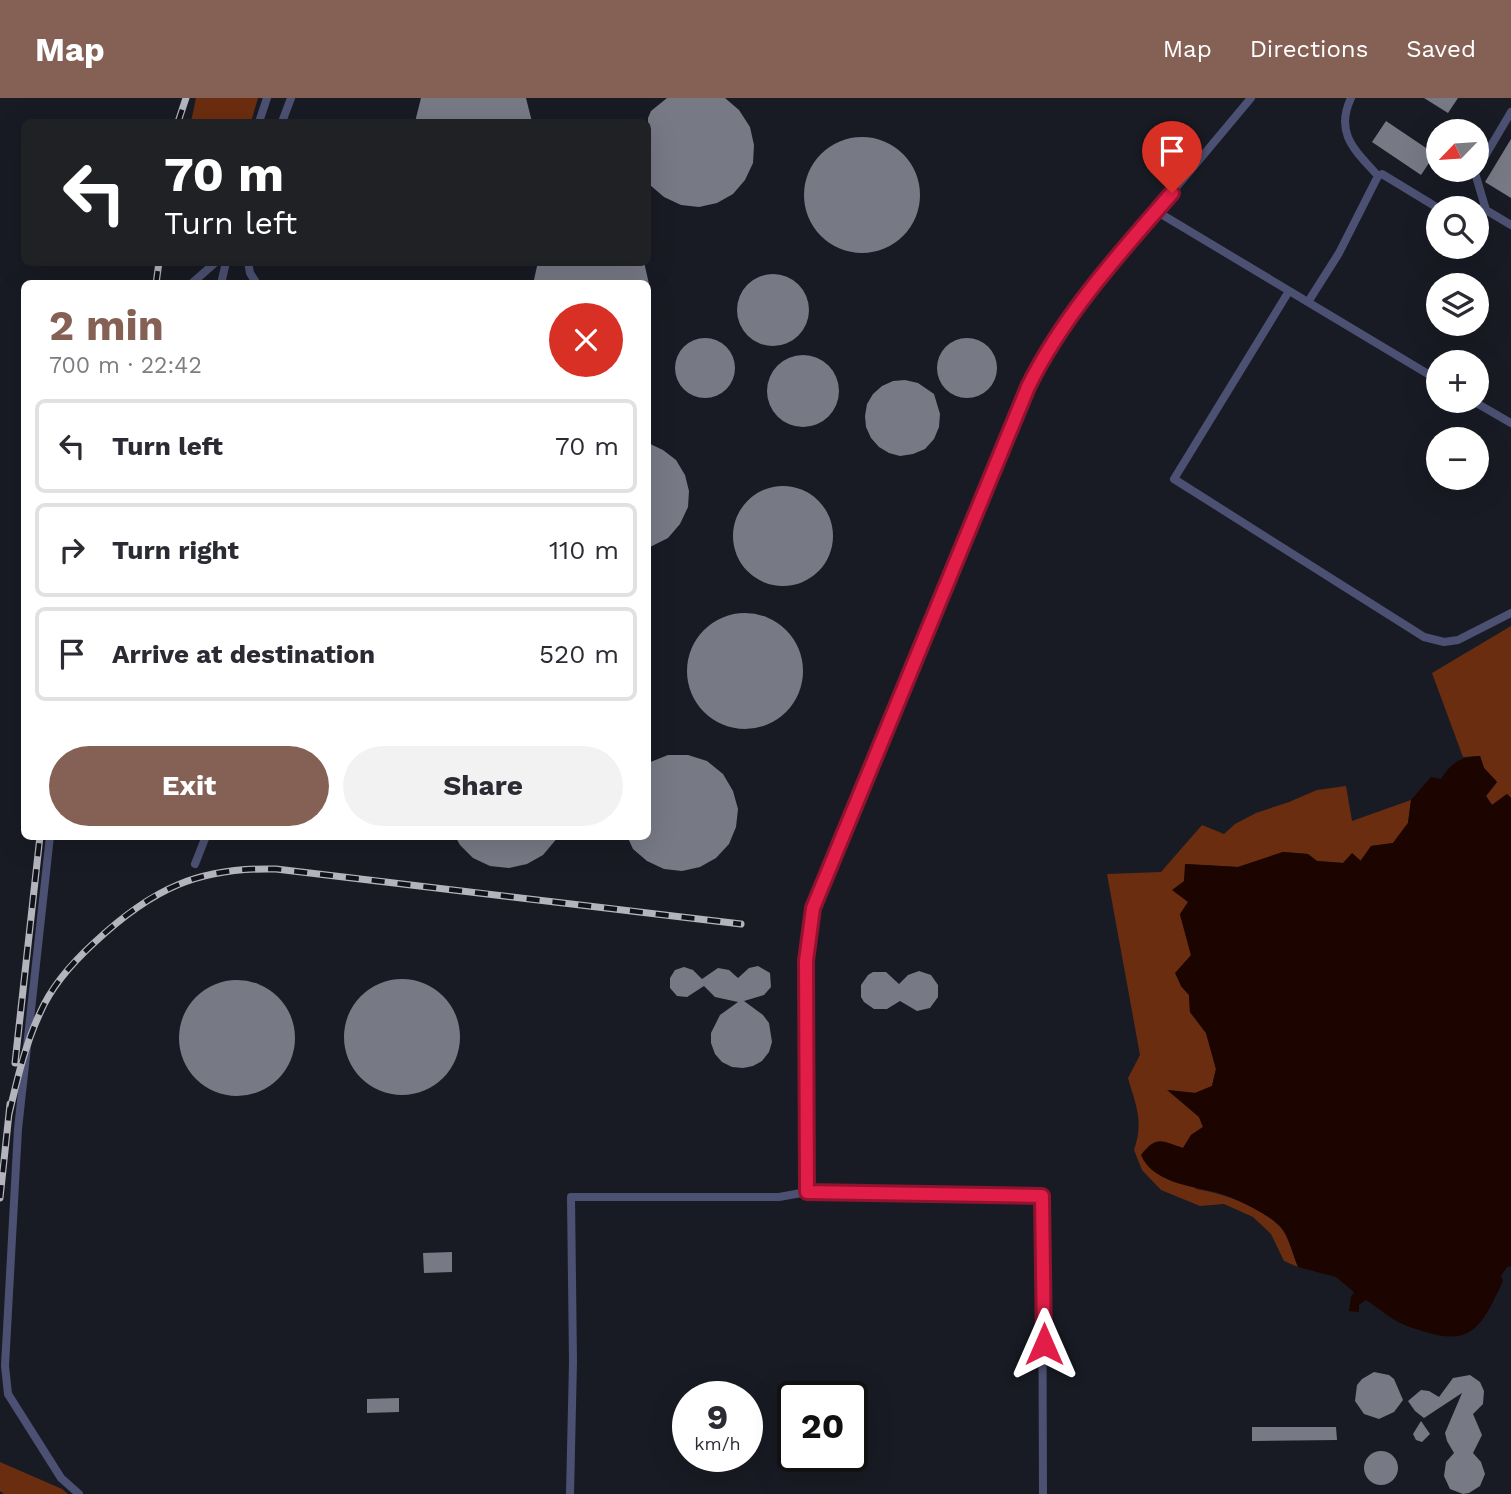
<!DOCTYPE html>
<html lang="en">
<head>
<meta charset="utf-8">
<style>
  :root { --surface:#fff; --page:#f2f2f3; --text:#2b2b33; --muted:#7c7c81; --line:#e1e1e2; --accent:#856055 }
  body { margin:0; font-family:"Work Sans",sans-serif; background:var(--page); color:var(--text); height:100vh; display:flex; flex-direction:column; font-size:26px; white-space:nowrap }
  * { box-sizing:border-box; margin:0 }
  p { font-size:23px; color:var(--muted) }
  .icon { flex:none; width:38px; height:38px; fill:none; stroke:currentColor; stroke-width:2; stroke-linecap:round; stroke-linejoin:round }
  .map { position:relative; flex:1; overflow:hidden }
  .details { position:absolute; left:21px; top:182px; width:630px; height:560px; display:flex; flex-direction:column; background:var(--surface); border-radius:10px; box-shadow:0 7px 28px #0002 }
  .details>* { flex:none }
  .banner { position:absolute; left:21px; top:21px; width:630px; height:147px; border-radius:10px; box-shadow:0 7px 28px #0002; background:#202124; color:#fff; overflow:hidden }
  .needle { width:46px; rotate:245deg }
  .controls { position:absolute; left:1426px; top:21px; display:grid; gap:14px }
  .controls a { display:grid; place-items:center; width:63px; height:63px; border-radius:50%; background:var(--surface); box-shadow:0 7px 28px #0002; font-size:35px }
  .speed { position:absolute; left:672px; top:1283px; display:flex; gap:14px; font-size:35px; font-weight:700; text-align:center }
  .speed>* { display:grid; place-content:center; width:91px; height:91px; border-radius:50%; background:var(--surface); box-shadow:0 7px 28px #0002; line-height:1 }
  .speed small { font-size:18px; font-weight:400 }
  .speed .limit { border:4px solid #111; border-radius:10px; background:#fff; color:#111 }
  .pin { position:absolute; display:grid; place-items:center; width:60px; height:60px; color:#fff; margin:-72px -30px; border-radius:50% 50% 50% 0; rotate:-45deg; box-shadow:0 0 7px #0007 }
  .pin .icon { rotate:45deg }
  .me { position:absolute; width:77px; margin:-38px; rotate:0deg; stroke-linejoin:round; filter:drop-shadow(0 0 5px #0008) }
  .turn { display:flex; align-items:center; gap:24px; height:147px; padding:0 28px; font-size:32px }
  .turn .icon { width:91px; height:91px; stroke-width:2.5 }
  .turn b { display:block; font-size:49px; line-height:60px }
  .round { display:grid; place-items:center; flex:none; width:74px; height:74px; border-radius:37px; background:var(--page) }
  .overview { display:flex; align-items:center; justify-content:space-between; height:119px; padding:0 28px }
  h1 { font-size:42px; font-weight:700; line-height:52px; color:var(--accent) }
  .primary-button { display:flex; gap:14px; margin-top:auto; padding:14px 28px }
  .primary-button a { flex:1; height:80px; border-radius:42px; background:var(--accent); color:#fff; font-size:28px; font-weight:700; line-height:80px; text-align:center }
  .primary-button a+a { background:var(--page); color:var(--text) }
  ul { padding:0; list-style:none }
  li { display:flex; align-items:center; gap:21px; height:94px; margin:0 14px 10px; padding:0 14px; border:4px solid var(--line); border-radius:10px }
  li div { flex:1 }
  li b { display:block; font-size:26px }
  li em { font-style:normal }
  header { display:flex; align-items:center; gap:42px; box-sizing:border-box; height:98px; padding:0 35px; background:var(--accent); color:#fff }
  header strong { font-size:33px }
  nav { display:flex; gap:38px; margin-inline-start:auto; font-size:24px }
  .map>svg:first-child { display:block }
  .green { fill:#6b2d0f }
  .water { fill:#1c0400 }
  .building { fill:#777985 }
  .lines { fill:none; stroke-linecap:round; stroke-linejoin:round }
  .lane { stroke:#4c5173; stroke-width:8 }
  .rail-casing { stroke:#b3b4bc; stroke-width:7 }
  .rail { stroke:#10121a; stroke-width:4.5; stroke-dasharray:13; stroke-linecap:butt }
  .route-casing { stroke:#92132f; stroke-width:18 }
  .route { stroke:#e11d48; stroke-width:12 }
</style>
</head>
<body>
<header>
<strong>Map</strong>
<nav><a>Map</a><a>Directions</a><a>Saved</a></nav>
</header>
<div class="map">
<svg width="1511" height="1396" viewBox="0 0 1511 1396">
  <rect width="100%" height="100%" fill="#191b24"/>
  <path class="green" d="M 196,0 L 258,0 L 251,24 L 191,24 Z
    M 1511,528 L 1511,700 L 1507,696 L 1492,707 L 1486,698 L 1497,684 L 1484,670 L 1480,658 L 1463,659 L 1432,575 Z
    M 1346,688 L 1352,723 L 1411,702 L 1408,725 L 1393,745 L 1371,748 L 1360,763 L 1353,756 L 1343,765 L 1317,763 L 1308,756 L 1283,754 L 1238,769 L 1186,766 L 1184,783 L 1188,804 L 1180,817 L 1191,857 L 1181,888 L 1189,897 L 1190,914 L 1206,935 L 1216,971 L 1212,988 L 1195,995 L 1169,992 L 1199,1019 L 1203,1029 L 1191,1037 L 1183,1050 L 1170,1046 L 1196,1091 C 1223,1095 1262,1109 1280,1129 C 1289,1138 1293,1157 1298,1169 L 1284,1163 L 1271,1136 L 1253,1119 L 1224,1106 L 1200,1108 L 1161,1092 L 1142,1072 L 1134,1052 C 1144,1023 1136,1008 1128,980 L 1140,957 L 1107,776 L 1161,774 L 1202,727 L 1224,736 L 1235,726 L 1256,715 L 1289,704 L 1317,692 Z
    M 0,1364 L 62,1391 L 68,1396 L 4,1396 L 0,1393 Z"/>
  <path class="water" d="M 1480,658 L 1484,670 L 1497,684 L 1486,698 L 1492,707 L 1507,696 L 1511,700 L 1511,1168 L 1507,1169 L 1501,1178 L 1503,1183 C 1485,1220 1476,1249 1429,1235 C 1416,1231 1404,1228 1393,1221 C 1383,1215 1376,1208 1366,1202 L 1359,1207 L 1359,1214 L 1349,1213 L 1351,1199 L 1354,1194 L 1336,1179 L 1298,1169 C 1293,1157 1289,1139 1281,1129 C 1270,1117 1232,1098 1215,1094 C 1190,1088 1152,1084 1141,1057 C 1157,1037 1161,1043 1183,1050 L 1191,1037 L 1203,1029 L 1199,1019 L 1167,992 L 1195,995 L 1212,988 L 1216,971 L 1206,935 L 1190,914 L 1189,897 L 1181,888 L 1175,875 L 1191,857 L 1180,816 L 1188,804 L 1172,792 L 1184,783 L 1185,766 L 1238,769 L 1283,754 L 1308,756 L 1317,763 L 1343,765 L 1352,755 L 1361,763 L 1371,748 L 1393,745 L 1408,725 L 1411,702 L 1431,679 L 1441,681 C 1452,664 1460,659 1480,658 Z"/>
  <path class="building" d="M 421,0 L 526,0 L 532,24 L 415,24 Z
    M 667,0 L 725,0 L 739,12 L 750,29 L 754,47 L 753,65 L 745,82 L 733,96 L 717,105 L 699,109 L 681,107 L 664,99 L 650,87 L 648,82 L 648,20 L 651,13 Z
    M 1424,0 L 1458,0 L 1448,15 Z
    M 1386,23 L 1435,56 L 1421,77 L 1372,44 Z
    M804 97a58 58 0 1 1 116 0a58 58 0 1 1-116 0Z
    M 1511,41 L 1511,100 L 1485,84 Z
    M 538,164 L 644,164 L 649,186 L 533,186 Z
    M737 212a36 36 0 1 1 72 0a36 36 0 1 1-72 0Z
    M675 270a30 30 0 1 1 60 0a30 30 0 1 1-60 0Z
    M937 270a30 30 0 1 1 60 0a30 30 0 1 1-60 0Z
    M767 293a36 36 0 1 1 72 0a36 36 0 1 1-72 0Z
    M 905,282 L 918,285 L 934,296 L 940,316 L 939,329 L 934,341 L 925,351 L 913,356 L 900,358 L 889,355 L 879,349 L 871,340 L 866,329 L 865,318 L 867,306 L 873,296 L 882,288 L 893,283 Z
    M 648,345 L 663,352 L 676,362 L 685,377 L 689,393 L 688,409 L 680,426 L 668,440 L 648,450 Z
    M733 438a50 50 0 1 1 100 0a50 50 0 1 1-100 0Z
    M687 573a58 58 0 1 1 116 0a58 58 0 1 1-116 0Z
    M 668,657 L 688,657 L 707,663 L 723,676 L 733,693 L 738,711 L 736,729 L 729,746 L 716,760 L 700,769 L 682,773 L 664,771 L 647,763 L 633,751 L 627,738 L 648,738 L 648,665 Z
    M 455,738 L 559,738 L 543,757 L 527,766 L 509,770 L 490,768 L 473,760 L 460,747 Z
    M 758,868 L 770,875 L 771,889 L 764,897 L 744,903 L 763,917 L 769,925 L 772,944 L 769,954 L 762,963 L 753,968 L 743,970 L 732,969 L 722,964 L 715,956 L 711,945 L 711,935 L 720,917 L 738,904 L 715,899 L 704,888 L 687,899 L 677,898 L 670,890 L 670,880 L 675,872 L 684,869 L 693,872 L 702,881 L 718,870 L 729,872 L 738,880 L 749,870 Z
    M 919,873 L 931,877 L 938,887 L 938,899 L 930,910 L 917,913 L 900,903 L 887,911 L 874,911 L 864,904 L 861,899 L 861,887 L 868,877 L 873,874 L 886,874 L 899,886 L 908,877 Z
    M344 939a58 58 0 1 1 116 0a58 58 0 1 1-116 0Z
    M179 940a58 58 0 1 1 116 0a58 58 0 1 1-116 0Z
    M 452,1154 L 452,1174 L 424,1175 L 423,1155 Z
    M 1374,1274 L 1389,1277 L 1394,1281 L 1403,1302 L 1394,1314 L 1379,1321 L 1364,1316 L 1355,1303 L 1357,1287 L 1362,1281 Z
    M 1470,1277 L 1480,1284 L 1484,1293 L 1483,1306 L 1473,1316 L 1482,1337 L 1473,1355 L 1481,1364 L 1485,1376 L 1480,1388 L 1469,1395 L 1463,1396 L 1450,1391 L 1444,1378 L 1446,1364 L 1454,1355 L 1447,1343 L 1445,1335 L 1462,1295 L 1424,1320 L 1415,1313 L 1408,1303 L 1421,1292 L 1429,1293 L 1439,1299 L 1453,1280 Z
    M 399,1300 L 399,1314 L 367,1315 L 367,1301 Z
    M 1421,1323 L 1430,1336 L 1422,1344 L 1416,1342 L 1413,1336 Z
    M 1252,1329 L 1336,1329 L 1337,1342 L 1252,1343 Z
    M1364 1370a17 17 0 1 1 34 0a17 17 0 1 1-34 0Z"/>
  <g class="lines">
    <path class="lane" d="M 1351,0 C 1334,36 1356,53 1378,78
      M 1511,14 L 1475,75 L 1486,112 L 1511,127
      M 259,24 L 267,0
      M 282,24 L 291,0
      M 1156,113 L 1438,282
      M 248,164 L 250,175 L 257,186
      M 191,186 L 216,164
      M 221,186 L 226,164
      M 1289,193 L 1174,381 L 1424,539 L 1444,544 L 1458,542 L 1511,515
      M 1308,204 L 1339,155 L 1378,78 L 1382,76 L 1438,110
      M 1473,303 L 1511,325
      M 50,738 L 18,1031 L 5,1268 L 8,1296 L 61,1380 L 79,1396
      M 195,766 L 206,738
      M 570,1396 L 573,1264 L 571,1099 L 779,1099 L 807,1094
      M 1043,1396 L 1042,1098 L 807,1094 L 806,863 L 813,810 L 975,414 L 1042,262 L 1067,220 L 1251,0"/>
    <defs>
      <path id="rail" d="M 178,24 L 186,0
        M 156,186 L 159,164
        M 15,965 L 40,738
        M 9,1016 C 17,982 25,947 40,915 C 52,887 73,864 95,844 C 152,791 198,769 276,771 L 741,826
        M 0,1100 L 10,1006"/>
    </defs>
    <use href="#rail" class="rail-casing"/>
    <use href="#rail" class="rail"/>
  </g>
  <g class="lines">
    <defs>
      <path id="route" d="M 1044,1246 L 1042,1098 L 807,1094 L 806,863 L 813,810 L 1028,289 C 1064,216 1119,156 1172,95"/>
    </defs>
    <use href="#route" class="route-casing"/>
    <use href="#route" class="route"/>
  </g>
</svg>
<div class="controls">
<a><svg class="needle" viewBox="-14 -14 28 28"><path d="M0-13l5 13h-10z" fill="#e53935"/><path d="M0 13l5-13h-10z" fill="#7c7c81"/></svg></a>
<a><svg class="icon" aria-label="search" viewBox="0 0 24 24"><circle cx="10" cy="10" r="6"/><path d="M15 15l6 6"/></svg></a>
<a><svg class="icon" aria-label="layers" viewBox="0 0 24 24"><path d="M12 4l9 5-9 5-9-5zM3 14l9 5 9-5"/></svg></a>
<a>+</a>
<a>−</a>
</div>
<div class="speed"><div>9<small>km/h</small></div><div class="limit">20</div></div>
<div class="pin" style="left:1172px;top:95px;background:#d93025"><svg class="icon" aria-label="arrive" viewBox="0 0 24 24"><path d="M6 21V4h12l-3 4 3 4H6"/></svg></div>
<svg class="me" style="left:1044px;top:1246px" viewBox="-20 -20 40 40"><path d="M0-17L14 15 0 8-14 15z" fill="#e11d48" stroke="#fff" stroke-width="4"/></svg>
<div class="banner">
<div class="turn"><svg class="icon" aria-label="left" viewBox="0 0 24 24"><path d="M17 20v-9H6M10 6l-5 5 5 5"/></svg><div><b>70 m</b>Turn left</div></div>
</div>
<section class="details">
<div class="overview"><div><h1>2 min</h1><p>700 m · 22:42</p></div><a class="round" style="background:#d93025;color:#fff"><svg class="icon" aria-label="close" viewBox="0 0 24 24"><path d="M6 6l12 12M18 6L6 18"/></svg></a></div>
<ul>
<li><svg class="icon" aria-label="left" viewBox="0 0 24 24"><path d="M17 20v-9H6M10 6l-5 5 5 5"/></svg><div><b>Turn left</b></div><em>70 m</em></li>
<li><svg class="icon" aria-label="right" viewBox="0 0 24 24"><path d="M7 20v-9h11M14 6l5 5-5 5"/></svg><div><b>Turn right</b></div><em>110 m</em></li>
<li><svg class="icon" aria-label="arrive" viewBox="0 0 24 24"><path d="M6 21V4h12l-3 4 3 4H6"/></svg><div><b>Arrive at destination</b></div><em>520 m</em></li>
</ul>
<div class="primary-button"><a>Exit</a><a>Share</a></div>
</section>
</div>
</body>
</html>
